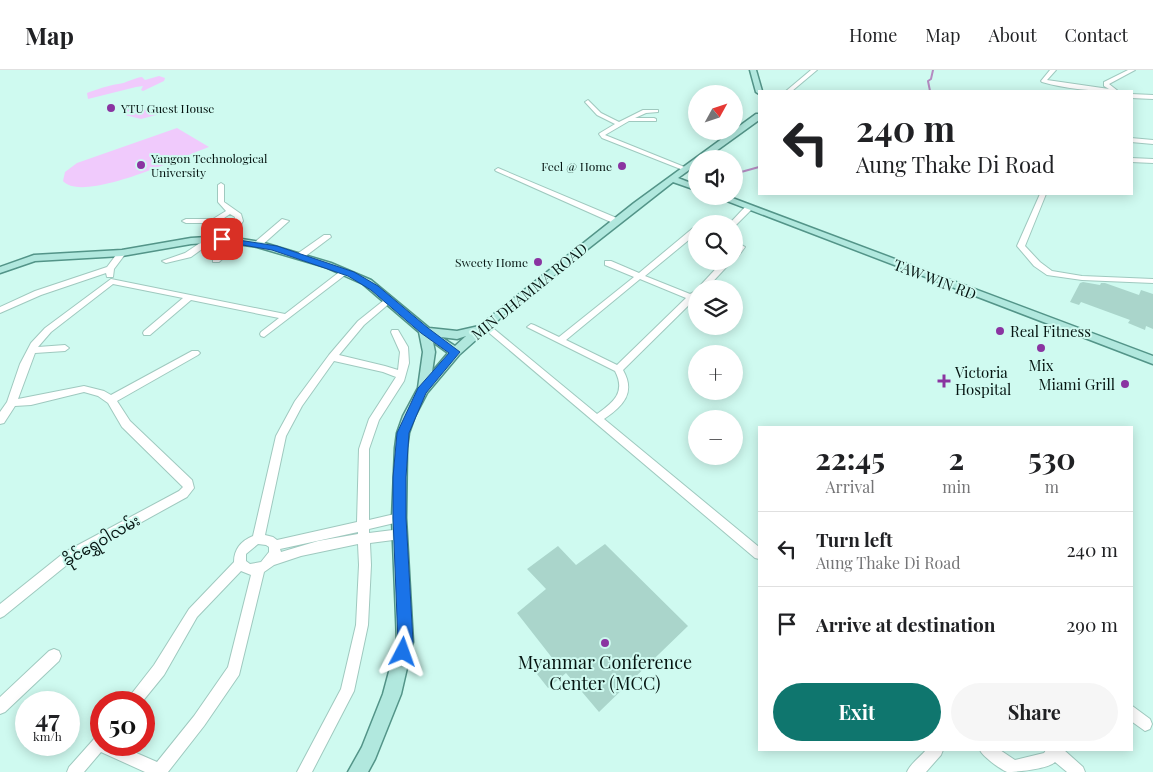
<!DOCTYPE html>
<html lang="en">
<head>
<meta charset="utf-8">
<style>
  :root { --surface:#fff; --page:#f6f6f6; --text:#202124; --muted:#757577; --line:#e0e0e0; --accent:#0f766e }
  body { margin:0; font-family:"Playfair Display","Noto Sans Myanmar",serif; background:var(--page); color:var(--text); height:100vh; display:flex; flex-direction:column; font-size:19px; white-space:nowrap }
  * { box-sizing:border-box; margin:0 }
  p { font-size:16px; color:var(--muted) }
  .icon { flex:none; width:28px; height:28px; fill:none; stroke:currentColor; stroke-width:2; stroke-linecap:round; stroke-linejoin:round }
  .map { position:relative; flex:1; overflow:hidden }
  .side { position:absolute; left:758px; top:356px; width:375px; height:325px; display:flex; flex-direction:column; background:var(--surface); border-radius:0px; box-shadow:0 2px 12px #0003 }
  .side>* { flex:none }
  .guide { position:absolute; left:758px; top:20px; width:375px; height:105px; border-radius:0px; box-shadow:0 2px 12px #0003; background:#fff; color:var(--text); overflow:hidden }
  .needle { width:32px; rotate:50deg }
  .controls { position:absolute; left:688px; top:15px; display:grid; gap:10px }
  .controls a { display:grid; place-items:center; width:55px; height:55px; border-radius:50%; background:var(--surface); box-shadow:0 2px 12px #0003; font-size:25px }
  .speed { position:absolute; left:15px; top:621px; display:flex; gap:10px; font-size:25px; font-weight:700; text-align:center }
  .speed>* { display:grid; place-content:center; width:65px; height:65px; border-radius:50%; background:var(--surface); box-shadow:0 2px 12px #0003; line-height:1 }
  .speed small { font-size:12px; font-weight:400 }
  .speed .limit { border:8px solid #d22; background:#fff; color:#111 }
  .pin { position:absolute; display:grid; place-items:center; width:42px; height:42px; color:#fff; margin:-21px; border-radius:10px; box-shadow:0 2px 8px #0006 }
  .me { position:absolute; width:55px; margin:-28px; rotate:4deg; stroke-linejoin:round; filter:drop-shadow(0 0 4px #0008) }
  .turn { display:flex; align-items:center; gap:18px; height:105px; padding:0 15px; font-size:22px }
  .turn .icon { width:65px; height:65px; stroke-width:2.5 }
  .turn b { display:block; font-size:35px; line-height:42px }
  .eta { display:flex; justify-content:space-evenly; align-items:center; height:85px; text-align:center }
  .eta b { font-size:30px; font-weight:700; line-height:35px }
  .button { display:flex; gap:10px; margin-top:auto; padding:10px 15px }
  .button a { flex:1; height:58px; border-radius:30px; background:var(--accent); color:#fff; font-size:20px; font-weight:700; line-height:58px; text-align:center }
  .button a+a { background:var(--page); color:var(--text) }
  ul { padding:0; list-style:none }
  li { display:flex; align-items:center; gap:15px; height:75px; padding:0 15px; border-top:1px solid var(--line) }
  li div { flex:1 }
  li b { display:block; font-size:19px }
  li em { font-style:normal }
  header { display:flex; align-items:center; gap:30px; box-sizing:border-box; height:70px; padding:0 25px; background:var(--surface); border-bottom:1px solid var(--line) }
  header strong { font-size:24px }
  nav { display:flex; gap:28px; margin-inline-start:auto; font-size:18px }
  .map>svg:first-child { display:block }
  .green { fill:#f0cafc }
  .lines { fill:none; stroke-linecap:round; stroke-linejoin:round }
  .stream { stroke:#b48bc1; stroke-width:2 }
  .building { fill:#aad5cb }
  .minor-casing { stroke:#9fc9bf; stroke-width:2 }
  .major-casing { stroke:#539488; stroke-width:3 }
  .minor { fill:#fff; fill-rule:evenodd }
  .major { fill:#b1e8de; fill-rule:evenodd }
  .route { fill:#1a73e8; stroke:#114b97 }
  .poi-dot { fill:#8a34a1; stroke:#cffaf0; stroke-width:2 }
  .labels { text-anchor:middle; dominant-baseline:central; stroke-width:4; stroke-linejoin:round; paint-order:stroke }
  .far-poi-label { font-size:12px; fill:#051411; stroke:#cffaf0; text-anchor:start }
  .street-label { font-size:15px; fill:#051411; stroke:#cffaf0 }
  .poi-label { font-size:15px; fill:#051411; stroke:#cffaf0; text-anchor:start }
  .near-poi-label { font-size:18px; fill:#051411; stroke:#cffaf0 }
</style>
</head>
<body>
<header>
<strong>Map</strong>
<nav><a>Home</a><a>Map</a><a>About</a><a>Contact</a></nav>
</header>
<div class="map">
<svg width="1153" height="702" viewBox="0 0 1153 702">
  <rect width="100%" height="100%" fill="#cffaf0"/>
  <path class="green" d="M 159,6 L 165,8 L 164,11 L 143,21 L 141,20 L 143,16 L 136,17 L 88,29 L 87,23 C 98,19 106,16 118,14 C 127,13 133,8 142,7 L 145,10 Z
    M 135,37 L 140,37 L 143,40 L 160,37 L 162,40 L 160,44 L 141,49 L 121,44 L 125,39 Z
    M 177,58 L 209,77 C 183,86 83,134 63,111 L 65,102 L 77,93 Z"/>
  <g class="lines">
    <path class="stream" d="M 930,21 L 928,11 L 931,9 L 933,0
      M 734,104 L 759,97
      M 693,109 L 696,110"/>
  </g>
  <path class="building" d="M 1083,212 L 1100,215 L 1101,213 L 1105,213 L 1139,225 L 1141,220 L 1153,224 L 1153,259 L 1146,256 L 1145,260 L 1128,253 L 1130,250 L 1081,232 L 1079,235 L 1070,232 L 1080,213 Z
    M 605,474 L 688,556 L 599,642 L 566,603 L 548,618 L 537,604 L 553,589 L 517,543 L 546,519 L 527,499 L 558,476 L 576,495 Z"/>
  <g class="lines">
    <defs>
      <path id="minor" d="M 811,0 L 817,0 L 792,21 L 786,21 Z
        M 1050,0 L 1056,0 L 1047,10 L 1109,19 L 1104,16 L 1104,12 L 1128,0 L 1135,0 L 1109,14 L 1118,21 C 1092,21 1066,19 1042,12 L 1041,11 Z
        M 1131,24 L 1153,25 L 1153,29 L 1131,28 Z
        M 588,30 L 601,43 L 619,52 L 643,40 L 658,40 L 658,42 L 646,43 L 635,48 L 654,48 L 656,49 L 656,51 L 629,51 L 605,65 L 687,98 L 687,100 L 683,100 L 602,68 L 599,64 L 600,63 L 615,54 L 597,45 L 585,32 Z
        M 1131,68 L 1153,70 L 1153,74 L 1131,72 Z
        M 1131,88 L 1153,89 L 1153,93 L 1131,92 Z
        M 498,98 L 619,149 L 620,151 L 613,153 L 496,101 L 495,100 Z
        M 221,113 L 224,115 L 224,132 L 241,144 L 243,151 L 232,170 L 228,172 L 224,170 L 232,157 L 215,153 L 186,153 L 182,151 L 186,149 L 213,149 L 226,141 L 218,132 L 218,115 ZM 230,144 L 235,147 L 234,153 L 221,150 Z
        M 1040,124 L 1046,124 L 1025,176 L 1040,192 L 1052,201 L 1082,206 L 1153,209 L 1153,213 L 1082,210 L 1047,205 L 1034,196 L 1017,176 Z
        M 746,136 L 753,138 L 735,156 L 734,154 L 729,154 Z
        M 282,149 L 289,151 L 261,176 L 255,176 L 255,172 Z
        M 693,158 L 696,158 L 696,164 L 645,206 L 690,224 L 696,221 L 696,228 L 623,300 C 636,323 623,336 604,349 L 759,477 L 759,489 L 755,488 L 481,256 L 482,254 L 488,254 L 597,344 C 614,332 626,322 615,301 L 527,257 L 531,254 L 534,255 L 559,267 L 634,207 L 605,195 L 605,191 L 611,191 L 639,203 ZM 640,209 L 686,228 L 617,295 L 566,270 Z
        M 324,165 L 330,165 L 331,167 L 303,188 L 297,188 L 297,184 Z
        M 209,167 L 215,167 L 216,169 L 191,187 L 166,193 L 162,191 L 185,183 Z
        M 235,169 L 241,169 L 242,171 L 219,192 L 213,192 L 213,188 Z
        M 734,171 L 745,177 L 737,188 L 734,188 L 734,181 L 737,178 L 734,176 Z
        M 119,181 L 122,181 L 126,183 L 114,199 L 113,207 L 107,207 L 106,203 L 41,225 L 0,243 L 0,237 L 35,221 L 107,197 Z
        M 723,191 L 732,191 L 706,219 L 697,219 Z
        M 342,200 L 348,200 L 349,202 L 264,267 L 261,266 L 260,264 L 261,262 L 279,248 L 191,230 L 150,265 L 144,265 L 143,263 L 144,261 L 183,228 L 113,214 L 51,262 L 38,277 L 65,275 L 69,278 L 65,281 L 35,283 L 18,329 L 84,316 L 104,321 L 111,325 L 192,281 L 198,281 L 200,283 L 198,285 L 117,331 L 130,351 L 192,410 L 194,418 L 187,427 L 73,490 L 4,546 L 0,548 L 0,534 L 65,482 L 179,421 L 183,417 L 122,357 L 108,333 L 98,326 L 84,322 L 31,335 L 15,336 L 4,353 L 0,354 L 0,342 L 7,332 L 20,294 L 31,273 L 45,258 L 111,209 L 285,244 Z
        M 388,227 L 392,230 L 391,232 L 364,255 L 339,285 L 385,296 L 398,300 L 400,282 L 391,262 L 392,260 L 398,260 L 408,277 L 409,293 L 404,311 L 379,350 L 369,379 L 369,450 L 399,443 L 403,445 L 405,448 L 403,451 L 369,459 L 369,463 L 401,459 L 405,460 L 407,464 L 405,468 L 401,469 L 370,473 L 371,495 L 368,555 L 354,621 L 312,702 L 297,702 L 341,619 L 356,555 L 359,495 L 358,474 L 301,486 L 274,495 L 264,502 L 239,605 L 204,656 L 168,702 L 145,702 L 101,682 L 84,702 L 67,702 L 69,697 L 94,669 L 101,665 L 101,675 L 118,675 L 157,692 L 194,646 L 228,597 L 251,505 L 241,501 L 197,547 L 164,605 L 142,632 L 127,632 L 129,627 L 154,595 L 189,539 L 234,492 C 234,479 241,471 253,466 L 276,366 L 295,331 L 329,285 L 358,251 ZM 334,291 L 383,302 L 396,307 L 369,349 L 359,379 L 357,452 L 277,470 L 273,467 L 265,465 L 286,366 L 302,336 ZM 358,462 L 358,464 L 318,471 L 281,482 L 280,479 ZM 258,474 L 266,475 L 269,477 L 269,482 L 261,492 L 250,494 L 246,491 L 246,484 Z
        M 54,579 L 59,581 L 61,586 L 59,591 L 5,642 L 0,644 L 0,627 L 49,581 Z
        M 1131,635 L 1150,649 L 1152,654 L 1150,659 L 1145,661 L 1131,651 Z
        M 926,680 L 943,680 L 941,685 L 926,702 L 907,702 C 910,694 920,687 926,680 Z
        M 980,680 L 1000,680 L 1015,690 L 1044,683 L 1046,680 L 1064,680 L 1083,697 L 1085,702 L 1067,702 L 1055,692 C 1048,699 1017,702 1007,702 C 1000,699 982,686 980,680 Z"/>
      <path id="major" d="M 750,0 L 756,0 L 762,21 L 759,21 L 759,24 L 756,22 Z
        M 756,44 L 759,44 L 759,50 L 705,89 L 696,89 L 696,95 L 678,108 L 696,115 L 696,120 L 673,112 L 505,244 L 459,285 L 427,323 L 415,346 L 409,363 L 407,378 L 406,448 L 413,572 L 401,624 L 375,689 L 368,702 L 348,702 L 362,677 L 383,624 L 397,572 L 392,448 L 395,378 L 397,363 L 403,346 L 418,318 L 423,282 L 419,262 L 363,214 L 325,197 L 257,177 L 223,172 L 191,174 L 122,186 L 35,191 L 0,203 L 0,197 L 34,185 L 122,180 L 191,168 L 223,166 L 261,172 L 331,193 L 371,210 L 429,258 L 457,261 L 479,256 L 634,133 ZM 466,266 L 455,276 L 441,267 L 457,269 ZM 433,272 L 448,283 L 432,302 L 435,282 Z
        M 714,126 L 727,126 L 1153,286 L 1153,294 Z"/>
    </defs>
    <use href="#minor" class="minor-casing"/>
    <use href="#major" class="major-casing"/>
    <use href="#minor" class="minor"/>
    <use href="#major" class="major"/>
  </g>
  <path class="route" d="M 219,167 L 277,176 L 354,202 L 378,216 L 428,258 L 460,282 L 426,323 L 409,363 L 406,407 L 406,448 L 413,572 L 408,587 L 403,589 L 398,587 L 395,582 L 398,572 L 393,448 L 393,407 L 397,363 L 418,318 L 449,283 L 421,263 L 371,220 L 348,206 L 272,180 L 219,171 Z"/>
  <g class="poi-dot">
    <circle cx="111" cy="38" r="5"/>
    <circle cx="141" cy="95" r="5"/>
    <circle cx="622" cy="96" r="5"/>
    <circle cx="538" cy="192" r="5"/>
    <circle cx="1000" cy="261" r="5"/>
    <circle cx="1041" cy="278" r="5"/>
    <path d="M941.5 303.5h5v5h5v5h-5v5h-5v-5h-5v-5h5z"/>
    <circle cx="1125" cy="314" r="5"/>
    <circle cx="605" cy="573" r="5"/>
  </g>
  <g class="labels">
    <g class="far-poi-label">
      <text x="121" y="38">YTU Guest House</text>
      <text x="151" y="88">Yangon Technological<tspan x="151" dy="14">University</tspan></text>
      <text x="612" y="96" text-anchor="end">Feel @ Home</text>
      <text x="528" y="192" text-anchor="end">Sweety Home</text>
    </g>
    <g class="street-label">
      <text transform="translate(935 209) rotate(21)">TAW WIN RD</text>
      <text transform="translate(529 221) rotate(-39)">MIN DHAMMA ROAD</text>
      <text transform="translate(101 470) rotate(-30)">ခိုင်ရွှေဝါလမ်း</text>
    </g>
    <g class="poi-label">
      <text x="1010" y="261">Real Fitness</text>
      <text x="1041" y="295" text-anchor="middle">Mix</text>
      <text x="955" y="302">Victoria<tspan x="955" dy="17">Hospital</tspan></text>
      <text x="1115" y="314" text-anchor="end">Miami Grill</text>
    </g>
    <g class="near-poi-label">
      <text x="605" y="592">Myanmar Conference<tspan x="605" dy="21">Center (MCC)</tspan></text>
    </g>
  </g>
</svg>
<div class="controls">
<a><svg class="needle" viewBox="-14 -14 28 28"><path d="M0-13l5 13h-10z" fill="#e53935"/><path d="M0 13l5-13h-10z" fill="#757577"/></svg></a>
<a><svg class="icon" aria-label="sound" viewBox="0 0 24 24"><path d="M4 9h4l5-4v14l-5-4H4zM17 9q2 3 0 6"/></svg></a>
<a><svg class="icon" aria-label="search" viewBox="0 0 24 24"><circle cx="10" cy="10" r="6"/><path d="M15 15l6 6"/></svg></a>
<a><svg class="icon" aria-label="layers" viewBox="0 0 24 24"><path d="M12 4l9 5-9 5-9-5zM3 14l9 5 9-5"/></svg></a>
<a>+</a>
<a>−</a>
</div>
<div class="speed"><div>47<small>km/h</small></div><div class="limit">50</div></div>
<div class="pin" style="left:222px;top:169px;background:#d93025"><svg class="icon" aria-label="arrive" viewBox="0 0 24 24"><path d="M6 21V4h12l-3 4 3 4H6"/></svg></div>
<svg class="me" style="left:403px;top:582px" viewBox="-20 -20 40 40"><path d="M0-17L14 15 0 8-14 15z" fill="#1a73e8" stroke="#fff" stroke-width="4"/></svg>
<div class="guide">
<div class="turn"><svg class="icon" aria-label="left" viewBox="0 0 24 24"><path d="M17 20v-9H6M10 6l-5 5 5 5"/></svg><div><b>240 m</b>Aung Thake Di Road</div></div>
</div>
<section class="side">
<div class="eta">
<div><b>22:45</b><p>Arrival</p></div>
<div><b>2</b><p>min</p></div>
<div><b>530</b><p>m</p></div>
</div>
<ul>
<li><svg class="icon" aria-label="left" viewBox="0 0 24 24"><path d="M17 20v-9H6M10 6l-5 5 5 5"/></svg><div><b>Turn left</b><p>Aung Thake Di Road</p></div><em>240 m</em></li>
<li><svg class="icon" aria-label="arrive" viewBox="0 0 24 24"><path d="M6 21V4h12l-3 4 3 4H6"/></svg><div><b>Arrive at destination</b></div><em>290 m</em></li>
</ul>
<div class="button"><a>Exit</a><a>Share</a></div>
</section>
</div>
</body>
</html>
